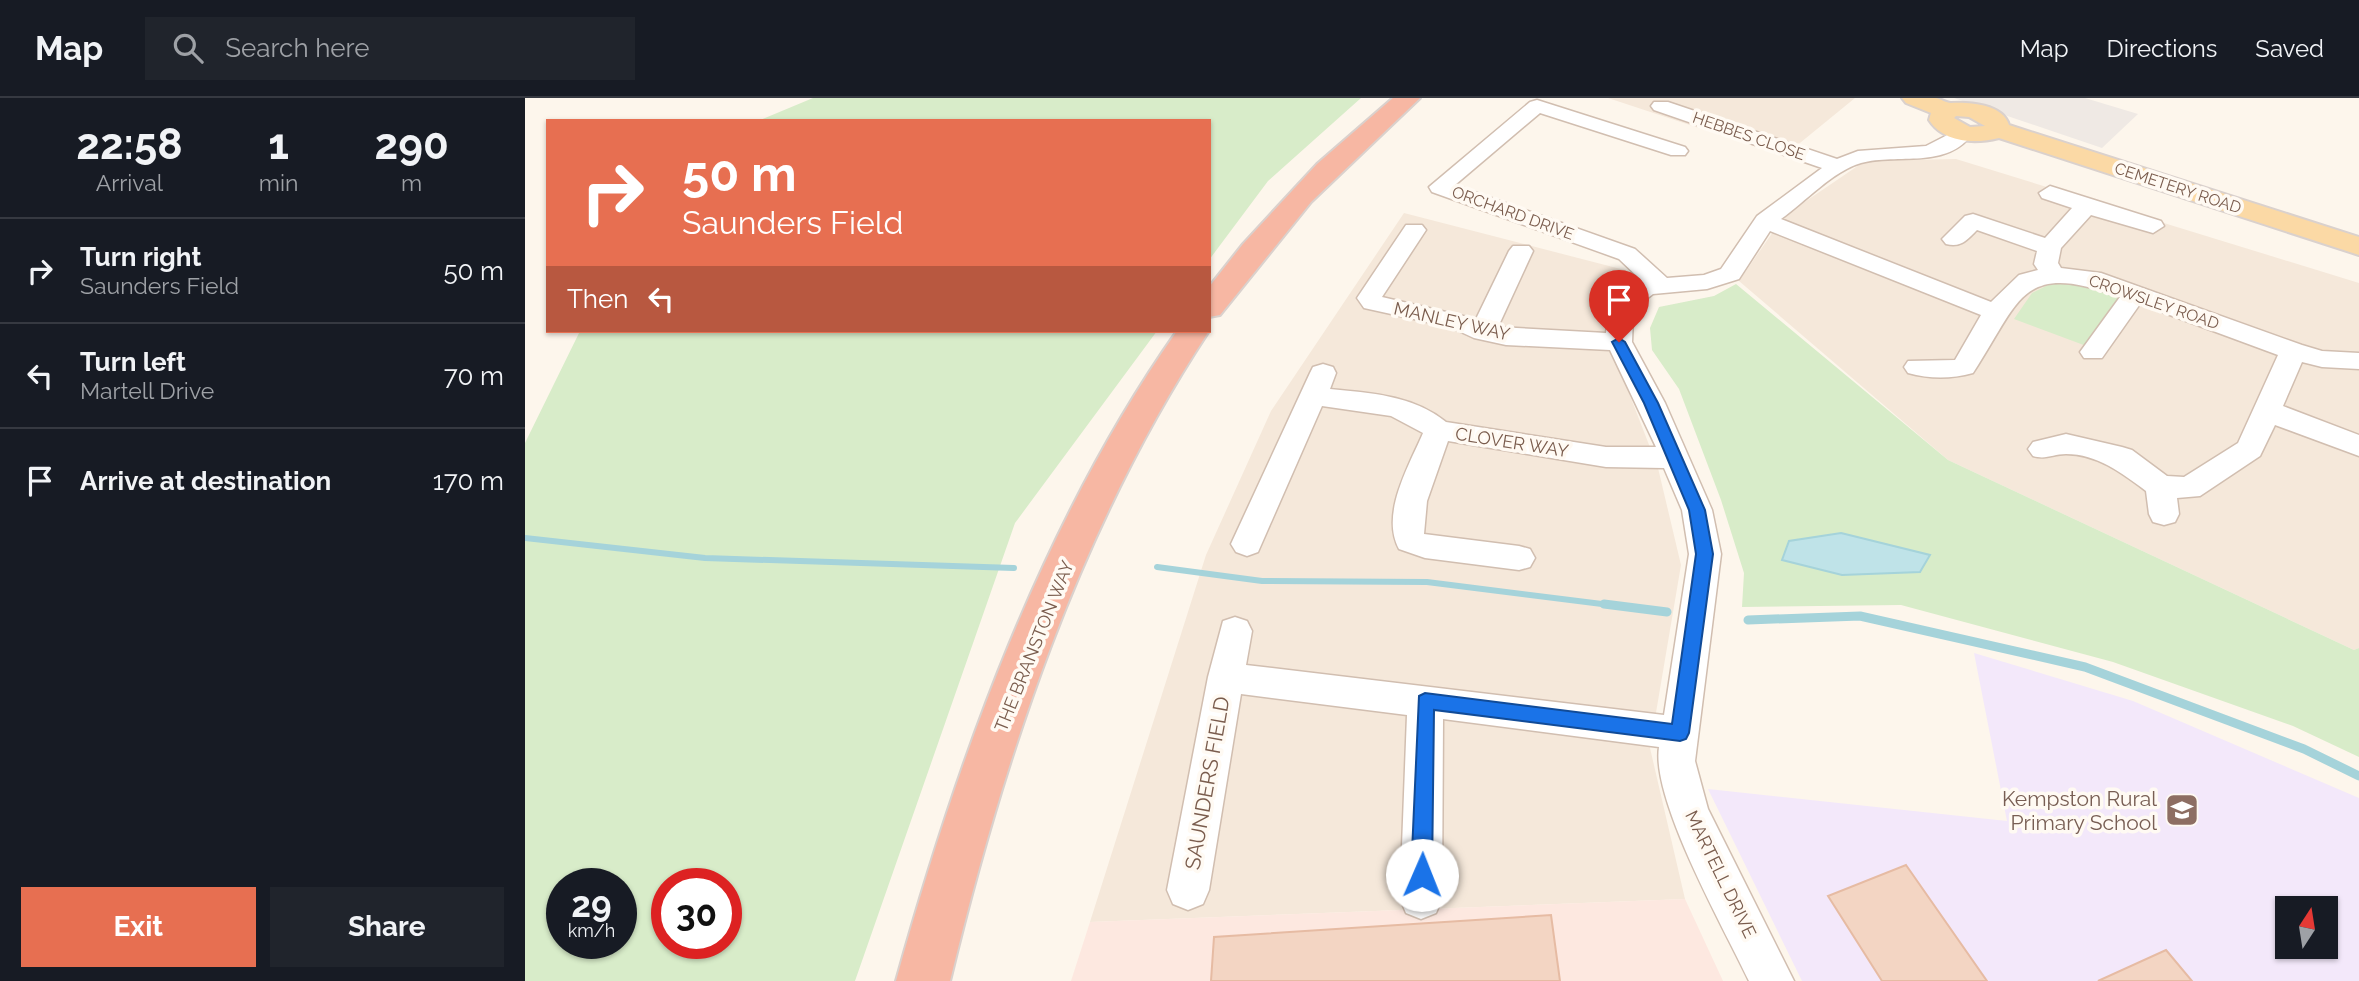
<!DOCTYPE html>
<html lang="en">
<head>
<meta charset="utf-8">
<style>
  :root { --surface:#171b24; --page:#20242c; --text:#f1f3f6; --muted:#9ea1a6; --line:#363941; --accent:#e76f51 }
  body { margin:0; font-family:Raleway,sans-serif; background:var(--page); color:var(--text); height:100vh; display:flex; flex-direction:column; font-size:26px; white-space:nowrap }
  * { box-sizing:border-box; margin:0 }
  p { font-size:23px; color:var(--muted) }
  .icon { flex:none; width:38px; height:38px; fill:none; stroke:currentColor; stroke-width:2; stroke-linecap:round; stroke-linejoin:round }
  .map { position:relative; flex:1; overflow:hidden }
  .side { display:flex; flex-direction:column; background:var(--surface); width:525px }
  .side>* { flex:none }
  .top-card { position:absolute; left:21px; top:21px; width:665px; height:214px; border-radius:0px; box-shadow:0 2px 5px #0004; background:#e76f51; color:#fff; overflow:hidden }
  .needle { width:46px; rotate:12deg }
  .tools { position:absolute; left:1750px; top:798px; display:grid; gap:14px }
  .tools a { display:grid; place-items:center; width:63px; height:63px; border-radius:0px; background:var(--surface); box-shadow:0 2px 5px #0004; font-size:35px }
  .speed { position:absolute; left:21px; top:770px; display:flex; gap:14px; font-size:35px; font-weight:700; text-align:center }
  .speed>* { display:grid; place-content:center; width:91px; height:91px; border-radius:50%; background:var(--surface); box-shadow:0 2px 5px #0004; line-height:1 }
  .speed small { font-size:18px; font-weight:400 }
  .speed .limit { border:10px solid #d22; background:#fff; color:#111 }
  .pin { position:absolute; display:grid; place-items:center; width:60px; height:60px; color:#fff; margin:-72px -30px; border-radius:50% 50% 50% 0; rotate:-45deg; box-shadow:0 0 7px #0007 }
  .pin .icon { rotate:45deg }
  .me { position:absolute; width:77px; margin:-38px; rotate:1deg; stroke-linejoin:round; filter:drop-shadow(0 0 5px #0008) }
  .turn { display:flex; align-items:center; gap:24px; height:147px; padding:0 21px; font-size:32px }
  .turn .icon { width:91px; height:91px; stroke-width:2.5 }
  .turn b { display:block; font-size:49px; line-height:60px }
  .then { display:flex; align-items:center; height:66px; padding:0 21px; background:#0003; gap:14px; font-size:26px }
  .eta { display:flex; justify-content:space-evenly; align-items:center; height:119px; text-align:center }
  .eta b { font-size:42px; font-weight:700; line-height:49px }
  .primary-button { display:flex; gap:14px; margin-top:auto; padding:14px 21px }
  .primary-button a { flex:1; height:80px; border-radius:0px; background:var(--accent); color:#fff; font-size:28px; font-weight:700; line-height:80px; text-align:center }
  .primary-button a+a { background:var(--page); color:var(--text) }
  ul { padding:0; list-style:none }
  li { display:flex; align-items:center; gap:21px; height:105px; padding:0 21px; border-top:2px solid var(--line) }
  li div { flex:1 }
  li b { display:block; font-size:26px }
  li em { font-style:normal }
  header { display:flex; align-items:center; gap:42px; box-sizing:border-box; height:98px; padding:0 35px; background:var(--surface); border-bottom:2px solid var(--line) }
  header strong { font-size:33px }
  nav { display:flex; gap:38px; margin-inline-start:auto; font-size:24px }
  .search { width:490px; height:63px; background:var(--page); display:flex; align-items:center; gap:18px; box-sizing:border-box; padding:0 24px; border-radius:0px; color:var(--muted); font-size:26px }
  main { display:flex; flex:1; min-height:0 }
  .map>svg:first-child { display:block }
  .residential { fill:#f5e8da }
  .commercial { fill:#fde8e0 }
  .industrial { fill:#efe9e4 }
  .education { fill:#f3e8fa; fill-rule:evenodd }
  .green { fill:#d8ecc9; fill-rule:evenodd }
  .water { fill:#bfe3e8; stroke:#a5d3da; stroke-width:2 }
  .lines { fill:none; stroke-linecap:round; stroke-linejoin:round }
  .stream-far1 { stroke:#a5d3da; stroke-width:6 }
  .stream { stroke:#a5d3da; stroke-width:9 }
  .building { fill:#f3d5c3; stroke:#e6bba3; stroke-width:2 }
  .minor-casing { stroke:#d1beb0; stroke-width:3 }
  .major-casing { stroke:#dad1cd; stroke-width:4 }
  .highway-casing { stroke:#dad1cd; stroke-width:4 }
  .minor { fill:#fff; fill-rule:evenodd }
  .major { fill:#fbd9a5; fill-rule:evenodd }
  .highway { fill:#f7b7a3; fill-rule:evenodd }
  .route { fill:#1a73e8; stroke:#114b97; stroke-width:2 }
  .labels { text-anchor:middle; dominant-baseline:central; stroke-width:7; stroke-linejoin:round; paint-order:stroke }
  .far-street-label { font-size:16px; fill:#7a5c4d; stroke:#fffaf3 }
  .street-label { font-size:18px; fill:#7a5c4d; stroke:#fffaf3 }
  .near-street-label { font-size:21px; fill:#7a5c4d; stroke:#fffaf3 }
  .near-education-label { font-size:21px; fill:#785e54; stroke:#fffaf3; text-anchor:end }
</style>
</head>
<body>
<header>
<strong>Map</strong>
<div class="search"><svg class="icon" aria-label="search" viewBox="0 0 24 24"><circle cx="10" cy="10" r="6"/><path d="M15 15l6 6"/></svg>Search here</div>
<nav><a>Map</a><a>Directions</a><a>Saved</a></nav>
</header>
<main>
<section class="side">
<div class="eta">
<div><b>22:58</b><p>Arrival</p></div>
<div><b>1</b><p>min</p></div>
<div><b>290</b><p>m</p></div>
</div>
<ul>
<li><svg class="icon" aria-label="right" viewBox="0 0 24 24"><path d="M7 20v-9h11M14 6l5 5-5 5"/></svg><div><b>Turn right</b><p>Saunders Field</p></div><em>50 m</em></li>
<li><svg class="icon" aria-label="left" viewBox="0 0 24 24"><path d="M17 20v-9H6M10 6l-5 5 5 5"/></svg><div><b>Turn left</b><p>Martell Drive</p></div><em>70 m</em></li>
<li><svg class="icon" aria-label="arrive" viewBox="0 0 24 24"><path d="M6 21V4h12l-3 4 3 4H6"/></svg><div><b>Arrive at destination</b></div><em>170 m</em></li>
</ul>
<div class="primary-button"><a>Exit</a><a>Share</a></div>
</section>
<div class="map">
<svg width="1834" height="883" viewBox="0 0 1834 883">
  <rect width="100%" height="100%" fill="#fdf6ec"/>
  <path class="residential" d="M 1083,0 L 1330,0 L 1259,58 Z
    M 1431,61 L 1834,185 L 1834,550 L 1829,552 L 1423,362 L 1214,183 L 1259,118 L 1340,63 Z
    M 879,115 L 1115,176 L 1090,201 L 1083,241 L 1133,370 L 1156,467 L 1125,650 L 1160,801 L 565,824 L 681,457 L 746,313 Z"/>
  <path class="commercial" d="M 1160,801 L 1198,883 L 546,883 L 565,824 Z"/>
  <path class="industrial" d="M 1429,0 L 1560,0 L 1613,16 L 1577,50 Z"/>
  <path class="education" d="M 1449,555 L 1608,603 L 1834,700 L 1834,883 L 1277,883 L 1183,691 L 1482,723 ZM 1762,810 L 1801,810 L 1801,849 L 1762,849 Z"/>
  <path class="green" d="M 288,0 L 836,0 L 743,83 L 684,162 L 684,23 L 233,23 Z
    M 1529,184 L 1563,186 L 1596,198 L 1564,249 L 1489,221 L 1507,195 Z
    M 1211,186 L 1423,362 L 1829,552 L 1834,550 L 1834,659 L 1768,628 L 1588,564 L 1376,507 L 1217,509 L 1219,475 L 1196,402 L 1154,291 L 1127,252 L 1125,230 L 1134,209 L 1189,198 Z
    M 55,233 L 632,233 L 490,425 L 330,883 L 0,883 L 0,345 ZM 37,786 L 96,786 L 96,845 L 37,845 ZM 142,786 L 201,786 L 201,845 L 142,845 Z"/>
  <path class="water" d="M 1316,435 L 1405,457 L 1395,474 L 1317,477 L 1257,462 L 1264,443 Z"/>
  <g class="lines">
    <path class="stream-far1" d="M 0,440 L 180,460 L 489,470
      M 632,469 L 737,483 L 902,484 L 1093,508"/>
    <path class="stream" d="M 1079,506 L 1142,514
      M 1223,522 L 1335,518 L 1560,569 L 1779,651 L 1834,678"/>
  </g>
  <path class="building" d="M 1381,767 L 1462,883 L 1357,883 L 1303,798 Z
    M 1026,817 L 1035,883 L 686,883 L 689,839 Z
    M 1641,852 L 1667,883 L 1573,883 Z"/>
  <g class="lines">
    <defs>
      <path id="minor" d="M 1012,2 L 1160,49 L 1163,53 L 1160,57 L 1146,57 L 1015,15 L 930,87 L 1110,151 L 1142,180 L 1179,177 L 1196,171 L 1232,118 L 1297,70 L 1129,12 L 1126,8 L 1129,4 L 1143,4 L 1312,61 L 1333,53 L 1401,48 L 1438,29 L 1448,35 C 1422,72 1373,55 1336,65 C 1308,73 1280,104 1256,121 L 1466,204 L 1494,177 L 1513,172 L 1509,166 L 1512,153 L 1452,132 C 1442,142 1436,150 1421,146 L 1417,141 L 1440,118 L 1448,116 L 1520,140 L 1547,110 L 1517,100 L 1514,95 L 1525,88 L 1636,123 L 1639,128 L 1628,135 L 1566,117 L 1536,150 L 1533,165 L 1536,170 L 1576,175 L 1777,247 L 1797,253 L 1834,255 L 1834,271 L 1797,269 L 1777,264 L 1758,308 L 1834,337 L 1834,358 L 1750,327 L 1735,358 L 1675,398 L 1652,400 L 1654,416 L 1650,424 L 1639,427 L 1628,424 L 1624,416 L 1621,393 C 1597,375 1572,356 1541,356 C 1528,356 1521,362 1508,358 L 1503,351 L 1508,344 L 1541,336 L 1597,349 L 1607,352 L 1642,378 L 1659,379 L 1713,345 L 1753,257 L 1615,206 L 1577,260 L 1559,260 L 1555,254 L 1595,199 C 1495,162 1496,202 1448,275 C 1426,281 1405,281 1383,275 L 1379,269 L 1383,263 L 1430,262 L 1456,217 L 1245,133 L 1214,181 L 1182,191 L 1128,196 L 1116,205 L 1108,218 L 1107,244 L 1140,305 L 1187,412 L 1196,456 L 1170,663 L 1183,711 L 1269,883 L 1224,883 C 1199,830 1126,702 1134,649 L 918,621 L 917,801 L 911,815 L 896,821 L 881,815 L 875,801 L 882,617 L 716,596 L 684,792 L 678,806 L 663,812 L 648,806 L 642,792 L 683,579 L 698,523 L 710,519 L 722,523 L 727,533 L 721,567 L 1139,617 L 1164,456 L 1157,412 L 1139,370 L 1081,369 L 923,343 L 902,403 L 899,436 L 994,448 L 1005,451 L 1010,460 L 1005,469 L 994,472 L 900,460 L 874,451 C 855,416 884,368 898,335 L 866,318 L 797,308 L 733,454 L 722,458 L 711,454 L 706,446 L 785,275 L 788,269 L 798,266 L 808,269 L 811,275 L 805,291 C 845,295 888,297 921,324 L 1081,349 L 1131,349 L 1085,252 L 981,247 L 949,240 L 925,229 L 839,210 L 832,200 L 881,127 L 897,127 L 901,132 L 857,199 L 951,221 L 984,153 L 988,148 L 1004,148 L 1008,153 L 973,229 L 1081,235 C 1083,212 1094,192 1117,183 L 1094,161 L 907,94 L 904,89 L 1005,4 Z"/>
      <path id="major" d="M 1377,0 C 1388,0 1400,0 1411,0 C 1416,1 1421,5 1426,5 C 1444,4 1478,6 1484,27 L 1834,139 L 1834,157 L 1474,40 C 1450,46 1419,45 1404,22 L 1406,15 L 1381,5 ZM 1431,18 L 1444,19 L 1460,28 L 1445,29 L 1429,20 Z"/>
      <path id="highway" d="M 868,0 L 895,0 L 786,104 L 695,217 L 684,219 L 684,189 L 718,146 L 792,66 Z
        M 652,233 L 684,233 C 555,428 479,658 425,883 L 371,883 C 433,660 518,423 652,233 Z"/>
    </defs>
    <use href="#minor" class="minor-casing"/>
    <use href="#major" class="major-casing"/>
    <use href="#highway" class="highway-casing"/>
    <use href="#minor" class="minor"/>
    <use href="#major" class="major"/>
    <use href="#highway" class="highway"/>
  </g>
  <path class="route" d="M 1094,240 L 1100,244 L 1133,305 L 1180,412 L 1188,456 L 1164,635 L 1161,641 L 1155,643 L 909,612 L 907,777 L 904,784 L 897,787 L 889,784 L 886,777 L 894,598 L 900,595 L 1147,626 L 1171,456 L 1164,412 L 1119,305 L 1087,244 Z"/>
  <defs>
    <symbol id="school-square" viewBox="-11 -11 22 22"><rect x="-9" y="-9" width="18" height="18" rx="4" fill="#8d6e63" stroke="#fffaf3"/><path d="M0-5L7-2L0 1L-7-2ZM-4 1L0 2.5L4 1V4Q0 6-4 4Z" fill="#fff"/></symbol>
  </defs>
  <g fill-rule="evenodd">
    <use href="#school-square" x="1638" y="693" width="38" height="38"/>
  </g>
  <g class="labels">
    <g class="far-street-label">
      <text transform="translate(1224 38) rotate(19)">HEBBES CLOSE</text>
      <text transform="translate(1653 90) rotate(18)">CEMETERY ROAD</text>
      <text transform="translate(988 115) rotate(20)">ORCHARD DRIVE</text>
      <text transform="translate(1629 204) rotate(19)">CROWSLEY ROAD</text>
    </g>
    <g class="street-label">
      <text transform="translate(927 223) rotate(13)">MANLEY WAY</text>
      <text transform="translate(987 344) rotate(9)">CLOVER WAY</text>
      <text transform="translate(509 548) rotate(-68)">THE BRANSTON WAY</text>
      <text transform="translate(1196 776) rotate(64)">MARTELL DRIVE</text>
    </g>
    <g class="near-street-label">
      <text transform="translate(682 685) rotate(-80)">SAUNDERS FIELD</text>
    </g>
    <g class="near-education-label">
      <text x="1632" y="700">Kempston Rural<tspan x="1632" dy="24">Primary School</tspan></text>
    </g>
  </g>
</svg>
<div class="tools">
<a><svg class="needle" viewBox="-14 -14 28 28"><path d="M0-13l5 13h-10z" fill="#e53935"/><path d="M0 13l5-13h-10z" fill="#9ea1a6"/></svg></a>
</div>
<div class="speed"><div>29<small>km/h</small></div><div class="limit">30</div></div>
<div class="pin" style="left:1094px;top:244px;background:#d93025"><svg class="icon" aria-label="arrive" viewBox="0 0 24 24"><path d="M6 21V4h12l-3 4 3 4H6"/></svg></div>
<svg class="me" style="left:897px;top:777px" viewBox="-20 -20 40 40"><circle r="19" fill="#fff"/><path d="M0-13L10 11 0 6-10 11z" fill="#1a73e8"/></svg>
<div class="top-card">
<div class="turn"><svg class="icon" aria-label="right" viewBox="0 0 24 24"><path d="M7 20v-9h11M14 6l5 5-5 5"/></svg><div><b>50 m</b>Saunders Field</div></div>
<div class="then">Then<svg class="icon" aria-label="left" viewBox="0 0 24 24"><path d="M17 20v-9H6M10 6l-5 5 5 5"/></svg></div>
</div>
</div>
</main>
</body>
</html>
